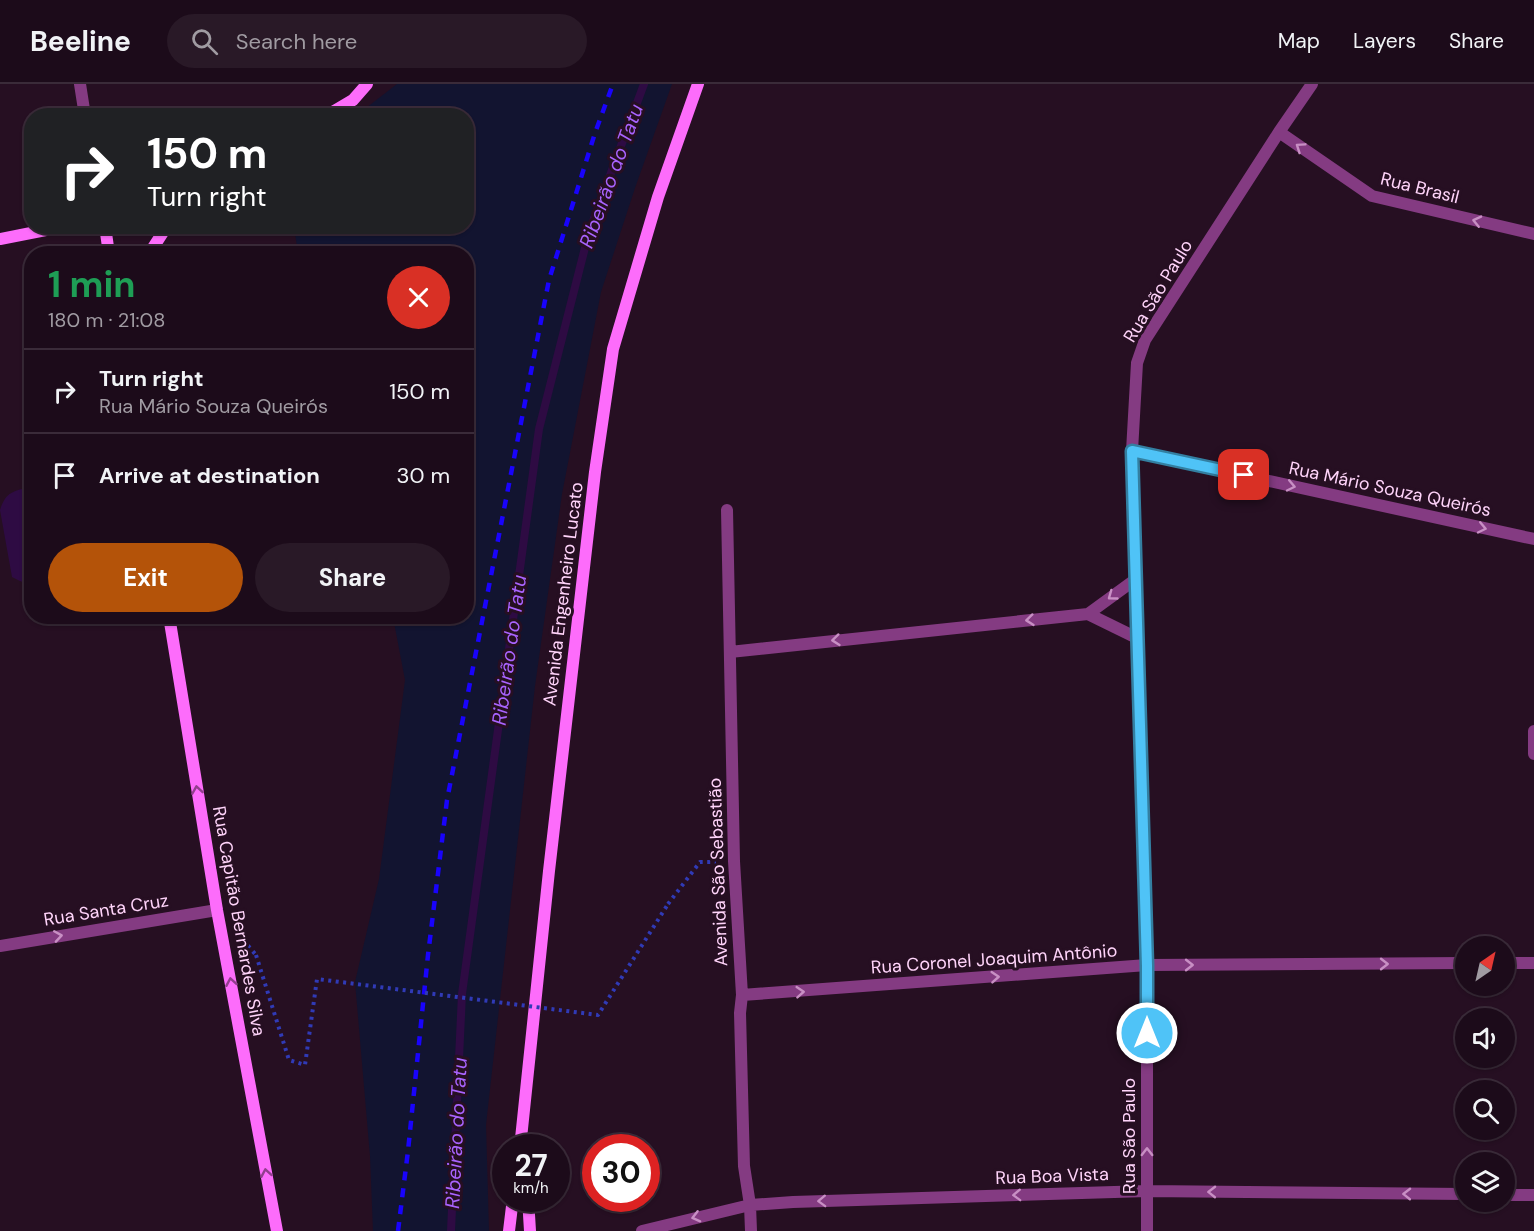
<!DOCTYPE html>
<html lang="en">
<head>
<meta charset="utf-8">
<style>
  :root { --surface:#1c0b1a; --page:#291927; --text:#f1f3f6; --muted:#a09ba2; --line:#3a2b39; --accent:#b45309 }
  body { margin:0; font-family:"DM Sans",sans-serif; background:var(--page); color:var(--text); height:100vh; display:flex; flex-direction:column; font-size:22px; white-space:nowrap }
  * { box-sizing:border-box; margin:0 }
  p { font-size:20px; color:var(--muted) }
  .icon { flex:none; width:33px; height:33px; fill:none; stroke:currentColor; stroke-width:2; stroke-linecap:round; stroke-linejoin:round }
  .map { position:relative; flex:1; overflow:hidden }
  .sheet { position:absolute; left:24px; top:162px; width:450px; height:378px; display:flex; flex-direction:column; background:var(--surface); border-radius:24px; box-shadow:0 2px 4px #0004,0 0 0 2px var(--line) }
  .sheet>* { flex:none }
  .top-card { position:absolute; left:24px; top:24px; width:450px; height:126px; border-radius:24px; box-shadow:0 2px 4px #0004,0 0 0 2px var(--line); background:#202124; color:#fff; overflow:hidden }
  .needle { width:39px; rotate:34deg }
  .fabs { position:absolute; left:1455px; top:852px; display:grid; gap:12px }
  .fabs a { display:grid; place-items:center; width:60px; height:60px; border-radius:50%; background:var(--surface); box-shadow:0 2px 4px #0004,0 0 0 2px var(--line); font-size:30px }
  .speed { position:absolute; left:492px; top:1050px; display:flex; gap:12px; font-size:30px; font-weight:700; text-align:center }
  .speed>* { display:grid; place-content:center; width:78px; height:78px; border-radius:50%; background:var(--surface); box-shadow:0 2px 4px #0004,0 0 0 2px var(--line); line-height:1 }
  .speed small { font-size:15px; font-weight:400 }
  .speed .limit { border:9px solid #d22; background:#fff; color:#111 }
  .pin { position:absolute; display:grid; place-items:center; width:51px; height:51px; color:#fff; margin:-26px; border-radius:12px; box-shadow:0 3px 9px #0006 }
  .me { position:absolute; width:66px; margin:-33px; rotate:0deg; stroke-linejoin:round; filter:drop-shadow(0 0 4px #0008) }
  .turn { display:flex; align-items:center; gap:21px; height:126px; padding:0 24px; font-size:27px }
  .turn .icon { width:78px; height:78px; stroke-width:2.5 }
  .turn b { display:block; font-size:42px; line-height:51px }
  .round { display:grid; place-items:center; flex:none; width:63px; height:63px; border-radius:32px; background:var(--page) }
  .summary { display:flex; align-items:center; justify-content:space-between; height:102px; padding:0 24px }
  h1 { font-size:36px; font-weight:700; line-height:45px; color:#1e9e55 }
  .action { display:flex; gap:12px; margin-top:auto; padding:12px 24px }
  .action a { flex:1; height:69px; border-radius:36px; background:var(--accent); color:#fff; font-size:24px; font-weight:700; line-height:69px; text-align:center }
  .action a+a { background:var(--page); color:var(--text) }
  ul { padding:0; list-style:none }
  li { display:flex; align-items:center; gap:18px; height:84px; padding:0 24px; border-top:2px solid var(--line) }
  li div { flex:1 }
  li b { display:block; font-size:22px }
  li em { font-style:normal }
  header { display:flex; align-items:center; gap:36px; box-sizing:border-box; height:84px; padding:0 30px; background:var(--surface); border-bottom:2px solid var(--line) }
  header strong { font-size:28px }
  nav { display:flex; gap:33px; margin-inline-start:auto; font-size:21px }
  .search { width:420px; height:54px; background:var(--page); display:flex; align-items:center; gap:15px; box-sizing:border-box; padding:0 21px; border-radius:33px; color:var(--muted); font-size:22px }
  .map>svg:first-child { display:block }
  .green { fill:#121430 }
  .water { fill:#2e0b43 }
  .lines { fill:none; stroke-linecap:round; stroke-linejoin:round }
  .stream { stroke:#2e0b43; stroke-width:8 }
  .path { stroke:#303ab6; stroke-width:4; stroke-dasharray:3 4.5; stroke-linecap:butt }
  .street { stroke:#843b82; stroke-width:12 }
  .secondary { stroke:#fd6cfb; stroke-width:12 }
  .rail { stroke:#1903fc; stroke-width:4.5; stroke-dasharray:9 8; stroke-linecap:butt }
  .path-bridge { stroke:#303ab6; stroke-width:4; stroke-dasharray:3 4.5; stroke-linecap:butt }
  .oneway { stroke:#c88fc4 }
  .oneway2 { stroke:#923e8e }
  .route-casing { stroke:#337fa1; stroke-width:15 }
  .route { stroke:#4fc3f7; stroke-width:10 }
  .labels { text-anchor:middle; dominant-baseline:central; stroke-width:6; stroke-linejoin:round; paint-order:stroke }
  .street-label { font-size:18px; fill:#ffd4fa; stroke:#260f22 }
  .water-label { font-size:20px; font-style:italic; fill:#a963fd; stroke:#260f22 }
</style>
</head>
<body>
<header>
<strong>Beeline</strong>
<div class="search"><svg class="icon" aria-label="search" viewBox="0 0 24 24"><circle cx="10" cy="10" r="6"/><path d="M15 15l6 6"/></svg>Search here</div>
<nav><a>Map</a><a>Layers</a><a>Share</a></nav>
</header>
<div class="map">
<svg width="1534" height="1147" viewBox="0 0 1534 1147">
  <rect width="100%" height="100%" fill="#260f22"/>
  <path class="green" d="M 397,0 L 672,0 L 635,104 L 601,208 L 562,410 L 535,602 L 486,1041 L 489,1147 L 373,1147 L 370,1072 L 355,898 L 379,795 L 405,596 L 393,533 L 466,532 L 466,170 L 298,169 L 294,143 L 466,142 L 466,32 L 357,31 Z"/>
  <path class="water" d="M 31,403 L 32,403 L 31,501 L 20,497 L 12,493 L 0,426 C 6,407 14,407 31,403 Z"/>
  <g class="lines">
    <path class="stream" d="M 451,1147 L 462,910 L 539,345 L 589,148 L 644,0"/>
    <path class="path" d="M 668,820 L 700,778 L 716,778
      M 243,856 L 256,871"/>
    <path class="street" d="M 80,0 L 85,32
      M 1279,48 L 1372,112 L 1534,150
      M 1132,367 L 1534,455
      M 727,426 L 734,777 L 742,911 L 740,929 L 744,1082 L 750,1121 L 751,1147
      M 1088,530 L 1137,554
      M 730,568 L 1088,530 L 1136,495
      M 1534,647 L 1534,670
      M 0,862 L 217,826
      M 1504,879 L 1534,879
      M 742,911 L 1147,881 L 1466,879
      M 1504,1111 L 1534,1111
      M 642,1147 L 750,1121 L 793,1118 L 1147,1107 L 1466,1110
      M 1147,1147 L 1147,881 L 1132,367 L 1137,279 L 1145,256 L 1279,48 L 1312,0"/>
    <path class="secondary" d="M 326,32 L 353,16 L 367,0
      M 105,142 L 109,170
      M 0,155 L 66,142
      M 149,170 L 167,142
      M 169,532 L 217,826 L 277,1147
      M 520,1064 L 549,787 L 595,388 L 613,265 L 658,113 L 698,0
      M 528,1114 L 530,1147
      M 509,1147 L 513,1114"/>
    <path class="rail" d="M 398,1147 L 408,1067 L 428,871 L 447,716 L 549,196 L 595,49 L 613,0"/>
    <path class="path-bridge" d="M 256,871 L 289,976 L 305,981 L 317,895 L 598,931 L 668,820"/>
  </g>
  <defs><path id="oneway-chevron" d="M-2-3.5L2.5 0L-2 3.5" fill="none" stroke-width="1.6" stroke-linecap="round" stroke-linejoin="round" transform="scale(1.5)"/></defs>
  <g class="oneway">
    <use href="#oneway-chevron" transform="translate(1300 63) rotate(-146)"/>
    <use href="#oneway-chevron" transform="translate(1477 137) rotate(-167)"/>
    <use href="#oneway-chevron" transform="translate(1291 402) rotate(12)"/>
    <use href="#oneway-chevron" transform="translate(1482 444) rotate(12)"/>
    <use href="#oneway-chevron" transform="translate(1112 512) rotate(144)"/>
    <use href="#oneway-chevron" transform="translate(1030 536) rotate(174)"/>
    <use href="#oneway-chevron" transform="translate(836 556) rotate(174)"/>
    <use href="#oneway-chevron" transform="translate(58 852) rotate(-9)"/>
    <use href="#oneway-chevron" transform="translate(1384 880)"/>
    <use href="#oneway-chevron" transform="translate(1189 881)"/>
    <use href="#oneway-chevron" transform="translate(995 893) rotate(-4)"/>
    <use href="#oneway-chevron" transform="translate(800 908) rotate(-4)"/>
    <use href="#oneway-chevron" transform="translate(1147 1068) rotate(-90)"/>
    <use href="#oneway-chevron" transform="translate(1212 1108) rotate(-179)"/>
    <use href="#oneway-chevron" transform="translate(1407 1110) rotate(-179)"/>
    <use href="#oneway-chevron" transform="translate(1017 1111) rotate(178)"/>
    <use href="#oneway-chevron" transform="translate(822 1117) rotate(178)"/>
    <use href="#oneway-chevron" transform="translate(696 1133) rotate(166)"/>
  </g>
  <g class="oneway2">
    <use href="#oneway-chevron" transform="translate(197 706) rotate(-99)"/>
    <use href="#oneway-chevron" transform="translate(231 898) rotate(-100)"/>
    <use href="#oneway-chevron" transform="translate(266 1089) rotate(-100)"/>
  </g>
  <g class="lines">
    <defs>
      <path id="route" d="M 1147,949 L 1147,882 L 1132,367 L 1244,391"/>
    </defs>
    <use href="#route" class="route-casing"/>
    <use href="#route" class="route"/>
  </g>
  <g class="labels">
    <g class="street-label">
      <text transform="translate(1420 104) rotate(14)">Rua Brasil</text>
      <text transform="translate(1158 207) rotate(-59)">Rua São Paulo</text>
      <text transform="translate(1390 405) rotate(12)">Rua Mário Souza Queirós</text>
      <text transform="translate(563 510) rotate(-83)">Avenida Engenheiro Lucato</text>
      <text transform="translate(718 788) rotate(-92)">Avenida São Sebastião</text>
      <text transform="translate(106 826) rotate(-9)">Rua Santa Cruz</text>
      <text transform="translate(239 837) rotate(80)">Rua Capitão Bernardes Silva</text>
      <text transform="translate(994 875) rotate(-4)">Rua Coronel Joaquim Antônio</text>
      <text transform="translate(1129 1052) rotate(-90)">Rua São Paulo</text>
      <text transform="translate(1052 1092) rotate(-2)">Rua Boa Vista</text>
    </g>
    <g class="water-label">
      <text transform="translate(611 92) rotate(-70)">Ribeirão do Tatu</text>
      <text transform="translate(509 566) rotate(-82)">Ribeirão do Tatu</text>
      <text transform="translate(456 1049) rotate(-87)">Ribeirão do Tatu</text>
    </g>
  </g>
</svg>
<div class="fabs">
<a><svg class="needle" viewBox="-14 -14 28 28"><path d="M0-13l5 13h-10z" fill="#e53935"/><path d="M0 13l5-13h-10z" fill="#a09ba2"/></svg></a>
<a><svg class="icon" aria-label="sound" viewBox="0 0 24 24"><path d="M4 9h4l5-4v14l-5-4H4zM17 9q2 3 0 6"/></svg></a>
<a><svg class="icon" aria-label="search" viewBox="0 0 24 24"><circle cx="10" cy="10" r="6"/><path d="M15 15l6 6"/></svg></a>
<a><svg class="icon" aria-label="layers" viewBox="0 0 24 24"><path d="M12 4l9 5-9 5-9-5zM3 14l9 5 9-5"/></svg></a>
</div>
<div class="speed"><div>27<small>km/h</small></div><div class="limit">30</div></div>
<div class="pin" style="left:1244px;top:391px;background:#d93025"><svg class="icon" aria-label="arrive" viewBox="0 0 24 24"><path d="M6 21V4h12l-3 4 3 4H6"/></svg></div>
<svg class="me" style="left:1147px;top:949px" viewBox="-20 -20 40 40"><circle r="17" fill="#4fc3f7" stroke="#fff" stroke-width="3"/><path d="M0-11L8 9 0 5-8 9z" fill="#fff"/></svg>
<div class="top-card">
<div class="turn"><svg class="icon" aria-label="right" viewBox="0 0 24 24"><path d="M7 20v-9h11M14 6l5 5-5 5"/></svg><div><b>150 m</b>Turn right</div></div>
</div>
<section class="sheet">
<div class="summary"><div><h1>1 min</h1><p>180 m · 21:08</p></div><a class="round" style="background:#d93025;color:#fff"><svg class="icon" aria-label="close" viewBox="0 0 24 24"><path d="M6 6l12 12M18 6L6 18"/></svg></a></div>
<ul>
<li><svg class="icon" aria-label="right" viewBox="0 0 24 24"><path d="M7 20v-9h11M14 6l5 5-5 5"/></svg><div><b>Turn right</b><p>Rua Mário Souza Queirós</p></div><em>150 m</em></li>
<li><svg class="icon" aria-label="arrive" viewBox="0 0 24 24"><path d="M6 21V4h12l-3 4 3 4H6"/></svg><div><b>Arrive at destination</b></div><em>30 m</em></li>
</ul>
<div class="action"><a>Exit</a><a>Share</a></div>
</section>
</div>
</body>
</html>
